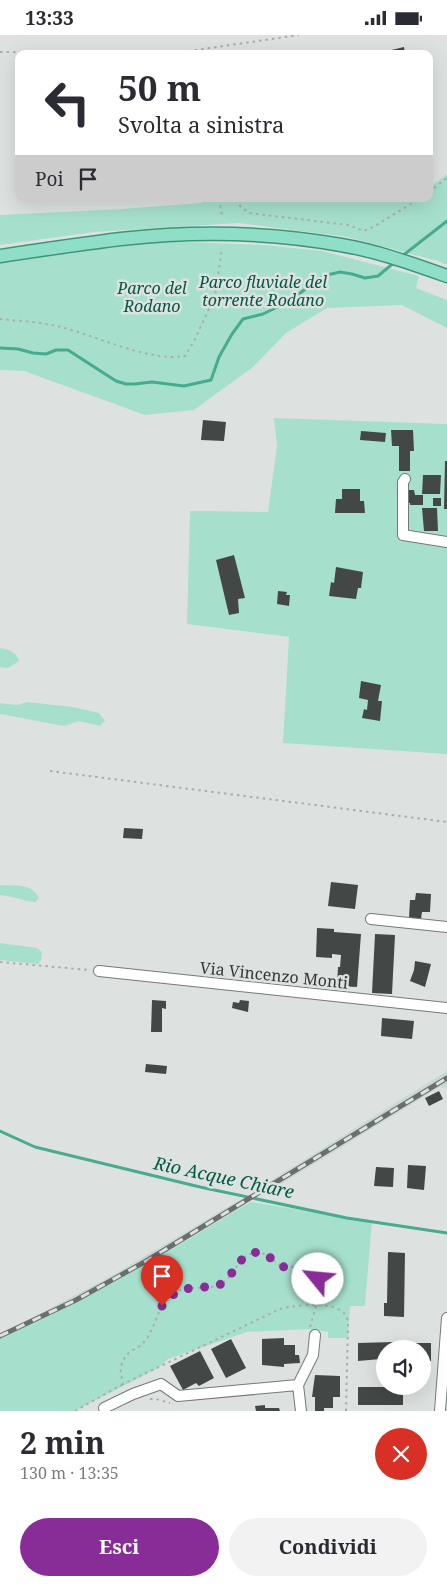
<!DOCTYPE html>
<html lang="it">
<head>
<meta charset="utf-8">
<style>
  :root { --surface:#fff; --page:#f2f2f3; --text:#2b2b33; --muted:#7c7c81; --accent:#882c97 }
  body { margin:0; font-family:"Noto Serif",serif; background:var(--page); color:var(--text); height:100vh; display:flex; flex-direction:column; font-size:19px; white-space:nowrap }
  * { box-sizing:border-box; margin:0 }
  p { font-size:16px; color:var(--muted) }
  .icon { flex:none; width:28px; height:28px; fill:none; stroke:currentColor; stroke-width:2; stroke-linecap:round; stroke-linejoin:round }
  .map { position:relative; height:1376px; overflow:hidden }
  .side { display:flex; flex-direction:column; background:var(--surface); flex:1 }
  .side>* { flex:none }
  .banner { position:absolute; left:15px; top:15px; width:418px; height:152px; border-radius:10px; box-shadow:0 5px 20px #0002; background:#fff; color:var(--text); overflow:hidden }
  .fabs { position:absolute; left:376px; top:1305px; display:grid; gap:10px }
  .fabs a { display:grid; place-items:center; width:55px; height:55px; border-radius:50%; background:var(--surface); box-shadow:0 5px 20px #0002; font-size:25px }
  .pin { position:absolute; display:grid; place-items:center; width:42px; height:42px; color:#fff; margin:-51px -21px; border-radius:50% 50% 50% 0; rotate:-45deg; box-shadow:0 0 5px #0007 }
  .pin .icon { rotate:45deg }
  .me { position:absolute; width:55px; margin:-28px; rotate:298deg; stroke-linejoin:round; filter:drop-shadow(0 0 4px #0008) }
  .turn { display:flex; align-items:center; gap:18px; height:105px; padding:0 20px; font-size:22px }
  .turn .icon { width:65px; height:65px; stroke-width:2.5 }
  .turn b { display:block; font-size:35px; line-height:42px }
  .then { display:flex; align-items:center; height:48px; padding:0 20px; background:#0003; gap:10px; font-size:19px }
  .round { display:grid; place-items:center; flex:none; width:52px; height:52px; border-radius:26px; background:var(--page) }
  .headline { display:flex; align-items:center; justify-content:space-between; height:85px; padding:0 20px }
  h1 { font-size:30px; font-weight:700; line-height:38px }
  .cta { display:flex; gap:10px; margin-top:auto; padding:10px 20px }
  .cta a { flex:1; height:58px; border-radius:30px; background:var(--accent); color:#fff; font-size:20px; font-weight:700; line-height:58px; text-align:center }
  .cta a+a { background:var(--page); color:var(--text) }
  .status { display:flex; justify-content:space-between; align-items:center; height:35px; padding:0 25px; background:var(--surface); direction:ltr }
  .status svg { height:14px; fill:currentColor }
  .map>svg:first-child { display:block }
  .built { fill:#cad8d3 }
  .green { fill:#a6e0cc }
  .lines { fill:none; stroke-linecap:round; stroke-linejoin:round }
  .stream { stroke:#47ab8f; stroke-width:3 }
  .building { fill:#434746 }
  .minor-casing { stroke:#747977; stroke-width:12 }
  .major-casing { stroke:#3d957d; stroke-width:15 }
  .path { stroke:#a9aeac; stroke-width:2; stroke-dasharray:2.5 4; stroke-linecap:butt }
  .minor { stroke:#fff; stroke-width:10 }
  .major { stroke:#8edec8; stroke-width:12 }
  .rail-casing { stroke:#6a6e6c; stroke-width:5 }
  .rail { stroke:#dde2e0; stroke-width:3; stroke-dasharray:9; stroke-linecap:butt }
  .route { stroke:#882c97; stroke-width:9; stroke-dasharray:0 16.2 }
  .labels { text-anchor:middle; dominant-baseline:central; stroke-width:5; stroke-linejoin:round; paint-order:stroke }
  .park-label { font-size:16px; font-style:italic; fill:#005744; stroke:#dde2e0 }
  .street-label { font-size:16px; fill:#323534; stroke:#dde2e0 }
  .water-label { font-size:18px; font-style:italic; fill:#025946; stroke:#dde2e0 }
</style>
</head>
<body>
<div class="status"><b>13:33</b><svg viewBox="0 0 49 12"><path d="M0 12V9h3v3zM5 12V6h3v6zM10 12V3h3v9zM15 12V0h3v12zM26 1h20v11H26zM47 4h2v5h-2z"/></svg></div>
<div class="map">
<svg width="447" height="1376" viewBox="0 0 447 1376">
  <rect width="100%" height="100%" fill="#dde2e0"/>
  <path class="built" d="M 447,1036 L 447,1052 L 444,1053 L 440,1052 L 270,1156 L 267,1156 L 264,1150 Z
    M 241,1164 L 246,1170 L 220,1186 L 77,1267 L 39,1287 L 0,1303 L 0,1298 L 20,1289 L 113,1240 Z"/>
  <path class="green" d="M 447,139 L 447,229 L 444,229 L 438,226 L 347,202 L 239,188 L 94,197 L 0,210 L 0,180 L 122,174 L 201,168 L 205,164 L 429,164 L 429,153 Z
    M 162,206 L 265,210 L 322,216 L 419,241 L 416,253 L 447,265 L 447,293 L 402,270 L 327,273 L 286,298 L 253,332 L 194,375 L 145,380 L 24,336 L 0,335 L 0,227 Z
    M 274,383 L 447,389 L 447,719 L 283,708 L 289,602 L 187,589 L 190,476 L 268,477 L 277,411 Z
    M 0,613 C 9,615 17,617 19,626 L 8,633 L 0,632 Z
    M 27,667 L 73,672 L 99,678 L 105,686 L 100,691 L 79,686 L 64,691 L 0,679 L 0,668 L 17,670 Z
    M 0,850 C 15,851 32,848 39,863 L 35,867 C 22,866 13,861 0,860 Z
    M 0,908 L 37,913 L 42,917 L 41,925 L 38,929 L 0,925 Z
    M 251,1167 L 372,1186 L 365,1271 L 350,1271 L 348,1303 L 328,1303 L 328,1297 L 309,1294 L 247,1297 L 168,1324 L 158,1333 L 75,1376 L 0,1376 L 0,1303 C 87,1266 169,1216 251,1167 Z"/>
  <g class="lines">
    <path class="stream" d="M 401,222 L 447,186
      M 0,313 L 18,314 L 33,318 L 46,319 L 56,315 L 68,315 L 116,346 L 126,349 L 135,349 L 152,347 L 184,351 L 211,345 L 219,322 L 232,299 L 243,284 L 263,279 L 288,267 L 323,241 L 340,237 L 352,239 L 365,243 L 378,241 L 396,226
      M 0,1096 L 35,1112 L 200,1152 L 347,1183 L 447,1198"/>
  </g>
  <path class="building" d="M 404,12 L 405,19 L 379,19 L 379,18 Z
    M 203,385 L 226,387 L 224,406 L 201,405 Z
    M 391,395 L 413,395 L 414,416 L 410,416 L 410,436 L 399,436 L 399,411 L 392,411 Z
    M 361,396 L 386,398 L 385,407 L 360,405 Z
    M 445,426 L 447,426 L 447,474 L 444,474 Z
    M 423,440 L 441,440 L 440,459 L 422,459 Z
    M 342,454 L 360,454 L 360,466 L 364,466 L 365,478 L 335,478 L 336,464 L 342,464 Z
    M 407,455 L 414,455 L 415,460 L 423,460 L 423,470 L 410,470 L 410,468 L 407,468 Z
    M 433,463 L 441,463 L 441,471 L 433,471 Z
    M 422,473 L 437,473 L 438,496 L 424,496 Z
    M 234,520 L 245,563 L 238,564 L 239,578 L 229,580 L 216,525 Z
    M 336,532 L 363,537 L 361,553 L 358,553 L 356,564 L 329,561 L 331,547 L 334,548 Z
    M 278,556 L 287,557 L 286,560 L 290,560 L 289,571 L 277,569 Z
    M 361,646 L 381,650 L 378,666 L 382,666 L 380,686 L 362,683 L 364,674 L 367,675 L 368,665 L 359,663 Z
    M 124,793 L 143,794 L 142,804 L 123,803 Z
    M 331,847 L 358,850 L 355,874 L 328,871 Z
    M 416,858 L 431,859 L 430,877 L 422,877 L 421,884 L 409,883 L 410,865 L 415,865 Z
    M 317,893 L 334,894 L 334,897 L 361,899 L 357,952 L 337,951 L 338,932 L 340,932 L 341,920 L 332,919 L 332,923 L 316,922 Z
    M 375,899 L 395,900 L 392,959 L 372,958 Z
    M 415,926 L 431,929 L 425,952 L 410,946 L 414,935 Z
    M 152,965 L 166,966 L 166,974 L 162,973 L 162,997 L 151,997 Z
    M 240,965 L 249,966 L 248,977 L 232,973 L 233,967 L 239,968 Z
    M 382,983 L 414,986 L 412,1004 L 381,1001 Z
    M 146,1029 L 167,1031 L 166,1039 L 145,1037 Z
    M 439,1056 L 443,1064 L 429,1071 L 425,1063 Z
    M 408,1130 L 426,1131 L 424,1155 L 407,1153 Z
    M 376,1132 L 394,1133 L 393,1152 L 374,1151 Z
    M 388,1217 L 405,1218 L 404,1282 L 384,1281 L 384,1268 L 387,1268 Z
    M 284,1303 L 284,1310 L 295,1310 L 295,1320 L 299,1320 L 300,1328 L 284,1329 L 284,1332 L 262,1330 L 262,1304 Z
    M 231,1304 L 246,1333 L 226,1343 L 211,1314 Z
    M 394,1307 L 394,1314 L 385,1314 L 385,1327 L 381,1327 L 381,1324 L 358,1326 L 358,1308 Z
    M 411,1308 L 431,1308 L 431,1326 L 422,1326 L 422,1314 L 411,1314 Z
    M 200,1316 L 214,1343 L 199,1351 L 196,1348 L 183,1355 L 170,1331 Z
    M 315,1340 L 340,1341 L 340,1362 L 333,1362 L 333,1373 L 324,1373 L 324,1376 L 315,1376 L 315,1362 L 312,1362 Z
    M 358,1352 L 403,1352 L 403,1370 L 358,1370 Z
    M 265,1370 L 265,1373 L 279,1373 L 280,1376 L 256,1376 L 255,1371 Z"/>
  <g class="lines">
    <defs>
      <path id="minor" d="M 405,444 L 403,447 L 403,500 L 447,507
        M 371,884 L 447,892
        M 99,936 L 447,973
        M 298,1350 L 313,1320 L 315,1300
        M 104,1373 L 133,1359 L 161,1349 L 178,1361 L 298,1350 L 301,1376
        M 440,1376 L 447,1283"/>
      <path id="major" d="M 0,221 C 40,215 80,209 121,204 C 193,196 269,197 341,210 C 377,216 413,229 447,241"/>
    </defs>
    <use href="#minor" class="minor-casing"/>
    <use href="#major" class="major-casing"/>
    <path class="path" d="M 0,17 L 144,19
      M 169,19 L 299,0
      M 429,157 L 447,143
      M 219,164 L 222,180
      M 237,164 L 240,171 L 249,178 L 348,190 L 364,196 L 375,191 L 419,164
      M 0,284 C 20,286 42,287 61,292 C 97,301 149,327 185,321 L 194,306 L 215,261 L 222,213
      M 50,736 L 447,787
      M 0,927 L 89,935
      M 310,1292 C 314,1276 329,1241 306,1233 C 298,1230 289,1234 280,1230 C 271,1225 265,1215 254,1218 C 238,1221 235,1241 221,1249 C 209,1255 193,1251 180,1255 C 157,1263 158,1291 144,1307 C 135,1317 127,1313 121,1331 C 120,1336 122,1344 123,1349 L 280,1274 C 295,1270 340,1264 347,1283 C 348,1285 348,1288 348,1290 L 346,1376
      M 150,1364 L 156,1364 L 170,1368
      M 75,1376 L 123,1349"/>
    <use href="#minor" class="minor"/>
    <use href="#major" class="major"/>
    <defs>
      <path id="rail" d="M 0,1301 L 76,1265 L 148,1225 L 447,1043"/>
    </defs>
    <use href="#rail" class="rail-casing"/>
    <use href="#rail" class="rail"/>
  </g>
  <g class="lines">
    <path class="route" d="M 162,1271 C 174,1256 183,1253 202,1252 C 209,1252 215,1252 221,1249 C 234,1241 238,1221 253,1218 C 266,1214 273,1228 284,1232 C 299,1237 306,1227 318,1244"/>
  </g>
  <g class="labels">
    <g class="park-label">
      <text x="263" y="247">Parco fluviale del<tspan x="263" dy="18">torrente Rodano</tspan></text>
      <text x="152" y="253">Parco del<tspan x="152" dy="18">Rodano</tspan></text>
    </g>
    <g class="street-label">
      <text transform="translate(274 940) rotate(6)">Via Vincenzo Monti</text>
    </g>
    <g class="water-label">
      <text transform="translate(224 1142) rotate(12)">Rio Acque Chiare</text>
    </g>
  </g>
</svg>
<div class="fabs">
<a><svg class="icon" aria-label="sound" viewBox="0 0 24 24"><path d="M4 9h4l5-4v14l-5-4H4zM17 9q2 3 0 6"/></svg></a>
</div>
<div class="pin" style="left:162px;top:1271px;background:#d93025"><svg class="icon" aria-label="arrive" viewBox="0 0 24 24"><path d="M6 21V4h12l-3 4 3 4H6"/></svg></div>
<svg class="me" style="left:318px;top:1244px" viewBox="-20 -20 40 40"><circle r="19" fill="#fff"/><path d="M0-13L10 11 0 6-10 11z" fill="#882c97"/></svg>
<div class="banner">
<div class="turn"><svg class="icon" aria-label="left" viewBox="0 0 24 24"><path d="M17 20v-9H6M10 6l-5 5 5 5"/></svg><div><b>50 m</b>Svolta a sinistra</div></div>
<div class="then">Poi<svg class="icon" aria-label="arrive" viewBox="0 0 24 24"><path d="M6 21V4h12l-3 4 3 4H6"/></svg></div>
</div>
</div>
<section class="side">
<div class="headline"><div><h1>2 min</h1><p>130 m · 13:35</p></div><a class="round" style="background:#d93025;color:#fff"><svg class="icon" aria-label="close" viewBox="0 0 24 24"><path d="M6 6l12 12M18 6L6 18"/></svg></a></div>
<div class="cta"><a>Esci</a><a>Condividi</a></div>
</section>
</body>
</html>
